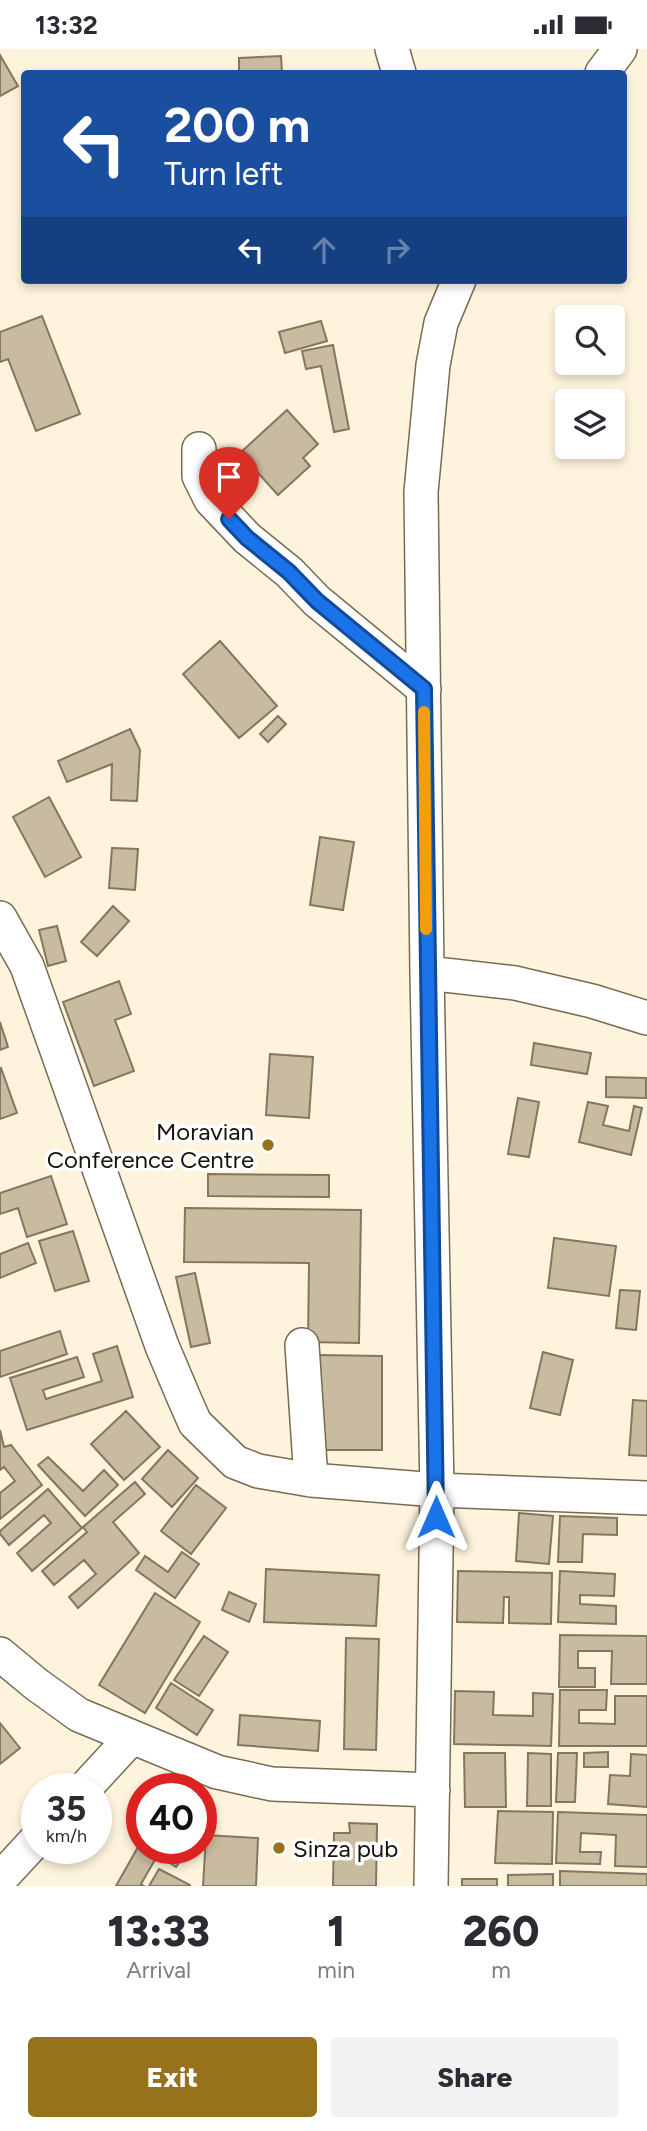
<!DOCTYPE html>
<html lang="en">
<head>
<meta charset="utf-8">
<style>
  :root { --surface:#fff; --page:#f2f2f3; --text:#2b2b33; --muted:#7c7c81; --accent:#95721b }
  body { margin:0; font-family:Figtree,sans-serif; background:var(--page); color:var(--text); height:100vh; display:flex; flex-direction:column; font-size:26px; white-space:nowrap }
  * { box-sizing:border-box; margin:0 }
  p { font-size:23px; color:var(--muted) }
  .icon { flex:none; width:38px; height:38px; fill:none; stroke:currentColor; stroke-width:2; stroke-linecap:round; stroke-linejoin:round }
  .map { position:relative; height:1837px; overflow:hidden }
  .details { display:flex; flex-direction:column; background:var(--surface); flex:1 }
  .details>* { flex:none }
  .hud { position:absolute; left:21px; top:21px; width:606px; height:214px; border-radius:7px; box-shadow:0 4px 10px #0003; background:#1a4fa0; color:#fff; overflow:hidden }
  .controls { position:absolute; left:555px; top:256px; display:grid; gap:14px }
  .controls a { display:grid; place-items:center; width:70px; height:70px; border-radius:7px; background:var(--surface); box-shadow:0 4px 10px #0003; font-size:35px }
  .speed { position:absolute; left:21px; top:1724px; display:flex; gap:14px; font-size:35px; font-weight:700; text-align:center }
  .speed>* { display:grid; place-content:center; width:91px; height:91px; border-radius:50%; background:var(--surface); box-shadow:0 4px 10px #0003; line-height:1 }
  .speed small { font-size:18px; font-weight:400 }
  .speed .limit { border:10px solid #d22; background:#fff; color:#111 }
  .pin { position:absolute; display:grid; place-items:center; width:60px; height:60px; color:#fff; margin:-72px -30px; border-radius:50% 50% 50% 0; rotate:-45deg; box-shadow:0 0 7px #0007 }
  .pin .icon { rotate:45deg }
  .me { position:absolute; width:77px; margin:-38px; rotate:0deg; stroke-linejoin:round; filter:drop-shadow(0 0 5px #0008) }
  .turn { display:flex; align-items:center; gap:24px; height:147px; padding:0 28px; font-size:32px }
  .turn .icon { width:91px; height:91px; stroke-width:2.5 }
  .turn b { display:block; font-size:49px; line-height:60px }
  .lanes { display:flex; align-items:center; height:66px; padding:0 28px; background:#0003; justify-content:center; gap:35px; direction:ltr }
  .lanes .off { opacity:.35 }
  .eta { display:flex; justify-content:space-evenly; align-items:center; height:119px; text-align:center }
  .eta b { font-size:42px; font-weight:800; line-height:49px }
  .primary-button { display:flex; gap:14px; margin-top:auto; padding:14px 28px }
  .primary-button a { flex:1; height:80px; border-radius:7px; background:var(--accent); color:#fff; font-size:28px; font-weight:800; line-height:80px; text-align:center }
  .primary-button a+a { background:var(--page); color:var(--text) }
  .status { display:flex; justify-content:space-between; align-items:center; height:49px; padding:0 35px; background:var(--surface); direction:ltr }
  .status svg { height:19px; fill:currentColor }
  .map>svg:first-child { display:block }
  .building { fill:#c8bba0; stroke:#83775e; stroke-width:2 }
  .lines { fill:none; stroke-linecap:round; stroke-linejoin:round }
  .minor-casing { stroke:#776b52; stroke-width:36 }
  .minor { stroke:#fff; stroke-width:33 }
  .route-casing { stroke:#114b97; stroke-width:18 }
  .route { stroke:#1a73e8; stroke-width:12 }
  .slow { stroke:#f59e0b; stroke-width:12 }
  .poi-dot { fill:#95721b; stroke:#fff; stroke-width:2.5 }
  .labels { text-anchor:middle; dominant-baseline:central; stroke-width:7; stroke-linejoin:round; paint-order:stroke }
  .poi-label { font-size:24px; fill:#161208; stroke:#fff; text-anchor:end }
</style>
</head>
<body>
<div class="status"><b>13:32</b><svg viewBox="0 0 49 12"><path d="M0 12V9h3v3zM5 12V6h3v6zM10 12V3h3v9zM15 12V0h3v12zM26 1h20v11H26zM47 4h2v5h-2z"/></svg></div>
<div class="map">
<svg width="647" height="1837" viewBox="0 0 647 1837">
  <rect width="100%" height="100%" fill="#fef4dd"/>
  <path class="building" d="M 0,6 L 18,37 L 0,47 Z
    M 281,7 L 282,24 L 239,24 L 239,9 Z
    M 42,267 L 80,365 L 36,382 L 8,310 L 0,313 L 0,283 Z
    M 321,272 L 327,292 L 285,304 L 279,283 Z
    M 333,296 L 349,380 L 334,383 L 321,317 L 306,320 L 302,302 Z
    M 287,361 L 318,395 L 303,409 L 310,417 L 278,446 L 240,404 Z
    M 220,592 L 277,657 L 239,689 L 183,625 Z
    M 278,667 L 286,675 L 268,693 L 260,685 Z
    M 130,680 L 140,701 L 137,752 L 111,751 L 112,715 L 67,733 L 58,712 Z
    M 49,748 L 81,808 L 45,828 L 13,768 Z
    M 320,788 L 354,793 L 343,861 L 310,856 Z
    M 112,799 L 138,800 L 135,841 L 109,839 Z
    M 113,857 L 129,872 L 97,907 L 81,893 Z
    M 57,877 L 66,912 L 48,917 L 39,881 Z
    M 119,932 L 131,965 L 115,971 L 134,1022 L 94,1037 L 63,953 Z
    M 0,973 L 8,998 L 0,1001 Z
    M 534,994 L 591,1004 L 587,1025 L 531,1016 Z
    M 270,1005 L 313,1008 L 309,1069 L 266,1066 Z
    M 1,1019 L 17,1064 L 0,1070 L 0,1020 Z
    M 606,1028 L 646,1029 L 646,1049 L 606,1048 Z
    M 518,1049 L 539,1053 L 529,1108 L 508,1105 Z
    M 588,1053 L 608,1057 L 603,1076 L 629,1082 L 634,1057 L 642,1059 L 631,1106 L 579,1093 Z
    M 208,1125 L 329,1126 L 329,1148 L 208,1147 Z
    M 51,1127 L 67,1175 L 27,1188 L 18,1159 L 0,1165 L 0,1144 Z
    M 185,1159 L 361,1161 L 359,1294 L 308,1293 L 309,1214 L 184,1213 Z
    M 73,1182 L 89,1232 L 55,1242 L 39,1192 Z
    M 554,1189 L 616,1197 L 609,1247 L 548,1239 Z
    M 28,1194 L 36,1214 L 0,1229 L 0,1205 Z
    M 195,1224 L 210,1294 L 191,1298 L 176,1228 Z
    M 620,1241 L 640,1242 L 636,1281 L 616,1279 Z
    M 60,1282 L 67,1305 L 0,1328 L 0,1302 Z
    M 117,1297 L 133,1348 L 27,1381 L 10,1329 L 77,1308 L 84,1328 L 43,1341 L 46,1350 L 102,1332 L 93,1305 Z
    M 543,1303 L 573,1311 L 560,1366 L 530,1359 Z
    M 319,1306 L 382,1307 L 382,1401 L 318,1401 Z
    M 633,1351 L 647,1352 L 647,1407 L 629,1406 Z
    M 126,1362 L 160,1398 L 124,1431 L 91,1395 Z
    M 0,1381 L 4,1398 L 11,1396 L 42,1436 L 0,1470 L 0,1444 L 15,1432 L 4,1418 L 0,1421 Z
    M 168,1401 L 198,1429 L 172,1458 L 142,1430 Z
    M 48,1408 L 83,1442 L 104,1421 L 118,1436 L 85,1467 L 38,1416 Z
    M 135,1433 L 145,1445 L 113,1473 L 139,1504 L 78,1559 L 69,1548 L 96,1525 L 84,1511 L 54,1536 L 42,1522 L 87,1483 L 83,1478 Z
    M 196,1436 L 226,1459 L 191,1505 L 161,1482 Z
    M 48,1440 L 82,1479 L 32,1522 L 17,1504 L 51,1474 L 44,1466 L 9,1496 L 0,1485 L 0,1482 Z
    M 519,1464 L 553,1467 L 549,1515 L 516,1512 Z
    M 560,1467 L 617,1469 L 617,1486 L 583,1485 L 582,1513 L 558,1513 Z
    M 182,1503 L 199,1515 L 175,1549 L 136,1521 L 145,1507 L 168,1523 Z
    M 266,1520 L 379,1526 L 376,1577 L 264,1573 Z
    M 458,1522 L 552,1524 L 551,1575 L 509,1574 L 509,1548 L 504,1548 L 503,1574 L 457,1573 Z
    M 560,1522 L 615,1525 L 614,1547 L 580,1546 L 580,1555 L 616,1557 L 616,1575 L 558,1573 Z
    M 229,1543 L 256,1555 L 249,1573 L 222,1561 Z
    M 155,1544 L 200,1573 L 145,1664 L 99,1636 Z
    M 560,1586 L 647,1587 L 647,1635 L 611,1635 L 612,1602 L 578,1602 L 578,1619 L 595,1619 L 595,1638 L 559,1638 Z
    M 204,1587 L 228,1603 L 199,1647 L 174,1631 Z
    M 346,1589 L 379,1590 L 376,1701 L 344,1700 Z
    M 171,1634 L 213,1661 L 197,1686 L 156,1659 Z
    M 560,1641 L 607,1641 L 606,1661 L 579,1661 L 579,1674 L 615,1675 L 615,1647 L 647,1647 L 647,1697 L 559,1697 Z
    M 455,1642 L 494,1643 L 493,1666 L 533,1667 L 533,1644 L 553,1645 L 551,1697 L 454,1695 Z
    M 240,1666 L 320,1672 L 318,1702 L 238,1696 Z
    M 0,1674 L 20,1699 L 0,1715 Z
    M 608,1703 L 608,1718 L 584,1718 L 584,1704 Z
    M 464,1704 L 505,1704 L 506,1758 L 465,1758 Z
    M 528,1704 L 551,1705 L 551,1757 L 527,1757 Z
    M 558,1704 L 577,1704 L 575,1753 L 556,1753 Z
    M 631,1705 L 647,1706 L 647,1758 L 608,1755 L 610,1726 L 630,1727 Z
    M 498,1762 L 553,1763 L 552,1815 L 495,1814 Z
    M 558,1763 L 647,1766 L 647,1818 L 615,1817 L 616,1786 L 581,1784 L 580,1803 L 601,1803 L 600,1815 L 556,1814 Z
    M 349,1774 L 377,1775 L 376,1837 L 333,1837 L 334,1784 L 350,1784 Z
    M 206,1786 L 258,1789 L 256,1837 L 203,1837 Z
    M 138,1798 L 156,1809 L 141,1835 L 144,1837 L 116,1837 Z
    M 146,1799 L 190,1799 L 176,1818 Z
    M 159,1820 L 190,1836 L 190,1837 L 149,1837 Z
    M 560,1822 L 647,1825 L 647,1837 L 560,1837 Z
    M 553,1825 L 553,1837 L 508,1837 L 508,1826 Z
    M 462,1830 L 497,1830 L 497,1837 L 462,1837 Z"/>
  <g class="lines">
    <defs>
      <path id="minor" d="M 392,0 L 399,24
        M 602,24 L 620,0
        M 199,400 L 199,427 L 211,451 L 247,489 L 289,523 L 317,552 L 424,640
        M 0,869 L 27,917 L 162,1297 L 184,1349 L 195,1374 L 235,1413 L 258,1422 L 311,1431 L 437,1441 L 647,1449
        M 427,924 L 515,934 L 592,952 L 647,969
        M 302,1296 L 311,1431
        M 0,1605 L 36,1635 L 79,1666 L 217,1723 L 272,1735 L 433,1741
        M 84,1740 L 132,1688
        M 0,1830 L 37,1790
        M 431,1837 L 437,1441 L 427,924 L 421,443 L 433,316 L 441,274 L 459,231"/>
    </defs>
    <use href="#minor" class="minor-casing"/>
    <use href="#minor" class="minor"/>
  </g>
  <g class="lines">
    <defs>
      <path id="route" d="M 229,470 L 247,489 L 289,523 L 317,552 L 424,640 L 436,1468"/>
    </defs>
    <use href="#route" class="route-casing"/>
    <use href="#route" class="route"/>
    <path class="slow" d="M 424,663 L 426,880"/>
  </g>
  <g class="poi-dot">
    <circle cx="268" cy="1096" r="7"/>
    <circle cx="279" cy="1799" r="7"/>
  </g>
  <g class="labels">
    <g class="poi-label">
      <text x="254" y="1082">Moravian<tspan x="254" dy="28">Conference Centre</tspan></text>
      <text x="293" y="1799" text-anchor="start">Sinza pub</text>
    </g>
  </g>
</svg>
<div class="controls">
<a><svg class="icon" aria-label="search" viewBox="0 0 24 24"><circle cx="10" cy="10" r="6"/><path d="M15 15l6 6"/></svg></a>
<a><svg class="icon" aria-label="layers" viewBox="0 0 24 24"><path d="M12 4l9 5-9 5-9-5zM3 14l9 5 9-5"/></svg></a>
</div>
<div class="speed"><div>35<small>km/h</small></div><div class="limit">40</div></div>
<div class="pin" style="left:229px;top:470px;background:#d93025"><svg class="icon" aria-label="arrive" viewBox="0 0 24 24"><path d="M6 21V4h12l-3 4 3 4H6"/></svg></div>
<svg class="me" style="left:436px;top:1468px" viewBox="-20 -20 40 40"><path d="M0-17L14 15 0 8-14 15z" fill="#1a73e8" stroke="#fff" stroke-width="4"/></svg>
<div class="hud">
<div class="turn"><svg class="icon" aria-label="left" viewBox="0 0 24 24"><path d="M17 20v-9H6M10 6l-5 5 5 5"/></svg><div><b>200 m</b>Turn left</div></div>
<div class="lanes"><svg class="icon" aria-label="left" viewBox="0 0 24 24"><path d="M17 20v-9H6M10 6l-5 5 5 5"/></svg><svg class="icon off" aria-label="ahead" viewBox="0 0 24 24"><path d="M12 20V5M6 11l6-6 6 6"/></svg><svg class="icon off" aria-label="right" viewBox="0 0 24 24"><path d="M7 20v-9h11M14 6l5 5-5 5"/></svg></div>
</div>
</div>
<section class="details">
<div class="eta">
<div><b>13:33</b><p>Arrival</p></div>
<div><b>1</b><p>min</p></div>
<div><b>260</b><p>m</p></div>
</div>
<div class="primary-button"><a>Exit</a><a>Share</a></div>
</section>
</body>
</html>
